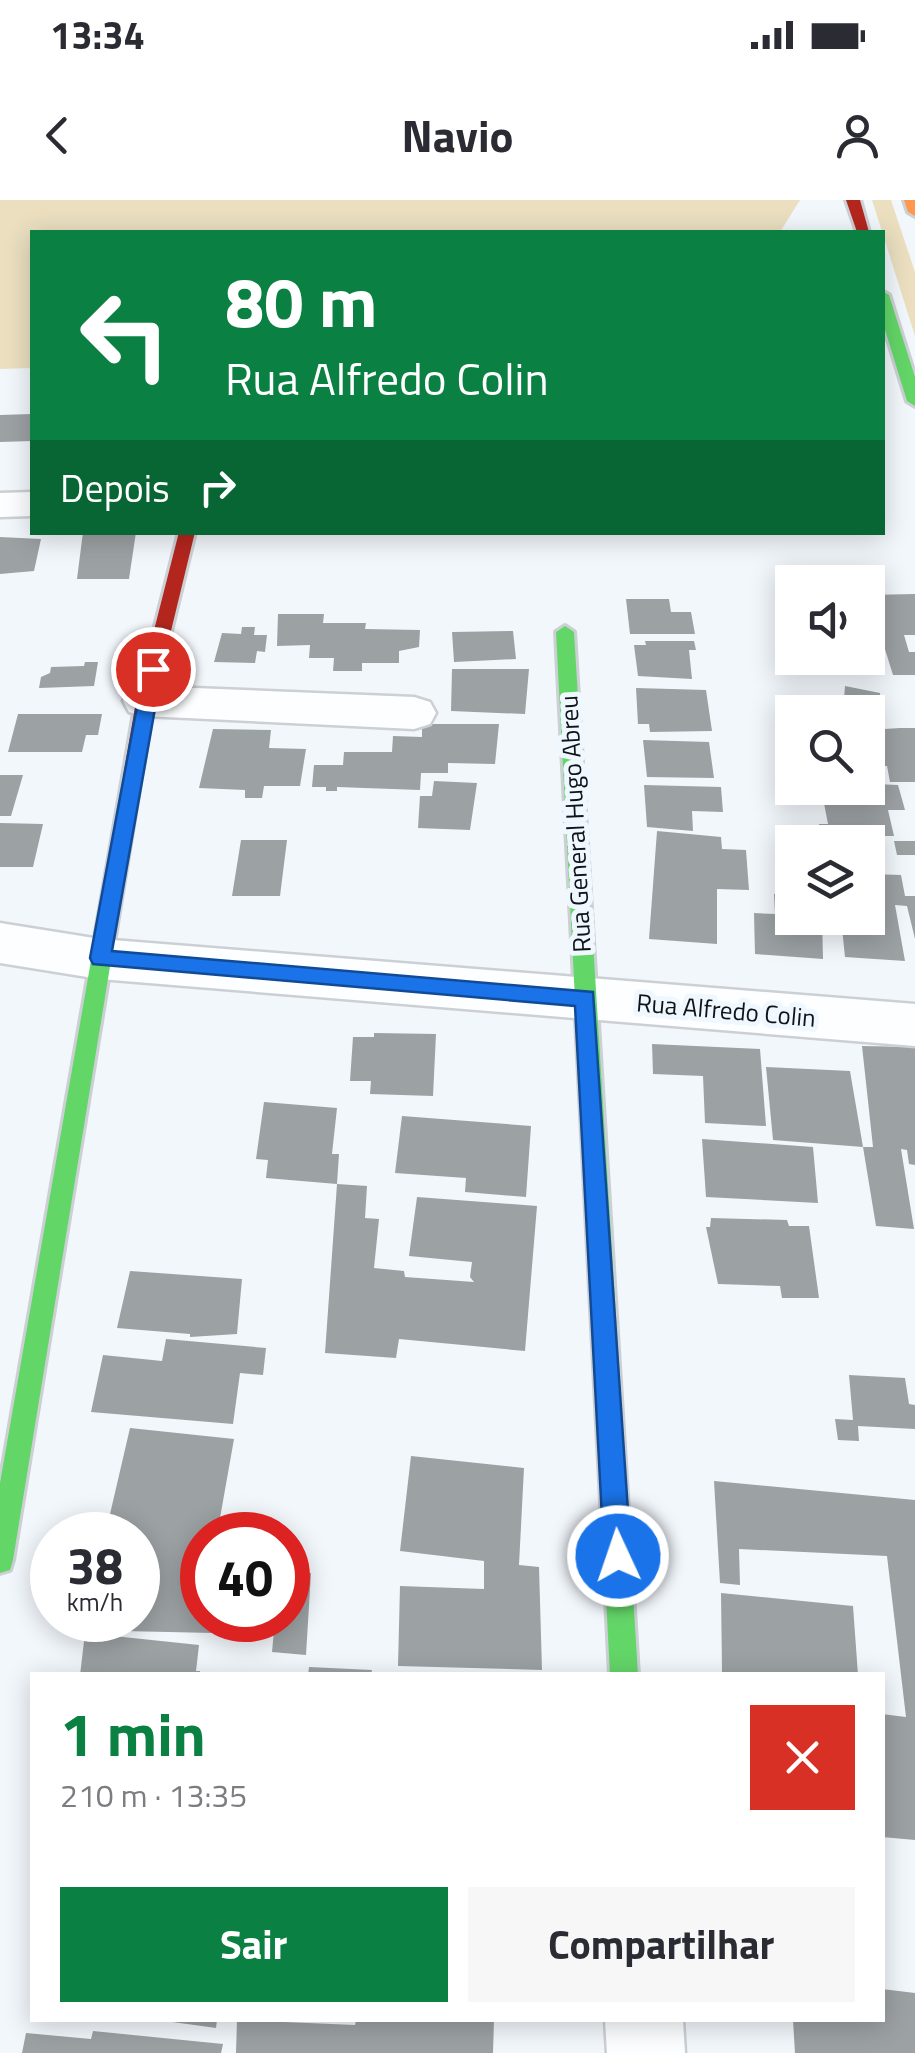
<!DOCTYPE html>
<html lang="pt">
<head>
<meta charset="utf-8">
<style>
  :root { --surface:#fff; --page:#f7f7f7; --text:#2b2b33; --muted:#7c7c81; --accent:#0b8043 }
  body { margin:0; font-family:"Titillium Web",sans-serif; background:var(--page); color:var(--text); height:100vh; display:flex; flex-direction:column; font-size:38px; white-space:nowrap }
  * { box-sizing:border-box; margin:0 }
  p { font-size:32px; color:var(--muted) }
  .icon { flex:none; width:55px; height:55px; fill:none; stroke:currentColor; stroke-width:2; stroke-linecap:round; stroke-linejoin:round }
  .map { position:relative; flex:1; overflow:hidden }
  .side { position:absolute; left:30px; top:1472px; width:855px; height:350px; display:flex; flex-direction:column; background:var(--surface); border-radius:0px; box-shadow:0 5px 25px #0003 }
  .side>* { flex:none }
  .top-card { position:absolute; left:30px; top:30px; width:855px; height:305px; border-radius:0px; box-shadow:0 5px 25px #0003; background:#0b8043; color:#fff; overflow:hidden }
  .fabs { position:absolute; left:775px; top:365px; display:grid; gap:20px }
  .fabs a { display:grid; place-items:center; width:110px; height:110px; border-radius:0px; background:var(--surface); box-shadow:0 5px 25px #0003; font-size:50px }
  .speed { position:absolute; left:30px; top:1312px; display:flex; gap:20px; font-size:50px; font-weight:700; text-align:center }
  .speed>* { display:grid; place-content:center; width:130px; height:130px; border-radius:50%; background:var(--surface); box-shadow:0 5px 25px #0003; line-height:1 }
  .speed small { font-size:25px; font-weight:400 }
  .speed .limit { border:15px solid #d22; background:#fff; color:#111 }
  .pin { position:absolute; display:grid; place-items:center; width:85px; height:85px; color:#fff; margin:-42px; border:5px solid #fff; border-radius:50%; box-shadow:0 2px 10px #0007 }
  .me { position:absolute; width:110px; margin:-55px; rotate:357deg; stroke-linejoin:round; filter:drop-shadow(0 0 8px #0008) }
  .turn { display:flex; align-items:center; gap:35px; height:210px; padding:0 30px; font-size:45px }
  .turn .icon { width:130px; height:130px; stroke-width:2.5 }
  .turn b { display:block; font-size:70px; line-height:85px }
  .then { display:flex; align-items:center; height:95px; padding:0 30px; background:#0003; gap:20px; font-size:38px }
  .round { display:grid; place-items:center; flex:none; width:105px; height:105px; border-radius:0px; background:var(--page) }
  .headline { display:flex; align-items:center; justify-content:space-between; height:170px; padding:0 30px }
  h1 { font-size:60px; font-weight:700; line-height:75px; color:var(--accent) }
  .action { display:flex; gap:20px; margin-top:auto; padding:20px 30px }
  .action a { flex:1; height:115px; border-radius:0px; background:var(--accent); color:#fff; font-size:40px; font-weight:700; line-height:115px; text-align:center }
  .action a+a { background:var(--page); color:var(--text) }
  .status { display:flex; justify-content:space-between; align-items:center; height:70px; padding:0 50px; background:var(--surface); direction:ltr }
  .status svg { height:28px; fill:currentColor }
  header { display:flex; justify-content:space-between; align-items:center; height:130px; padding:0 30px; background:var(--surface); font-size:45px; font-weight:700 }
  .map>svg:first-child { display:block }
  .green { fill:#ebdfc0 }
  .building { fill:#9ca1a4 }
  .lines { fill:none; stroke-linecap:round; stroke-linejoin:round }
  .street-casing { stroke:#ccd0d4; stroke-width:5 }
  .fast-casing { stroke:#ccd0d4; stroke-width:6 }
  .slow-casing { stroke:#ccd0d4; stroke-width:6 }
  .jam-casing { stroke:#ccd0d4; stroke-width:6 }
  .street { fill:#fdfeff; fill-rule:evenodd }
  .fast { fill:#63d668; fill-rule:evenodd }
  .slow { fill:#ff974d; fill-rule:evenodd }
  .jam { fill:#b3261e; fill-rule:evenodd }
  .route { fill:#1a73e8; stroke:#114b97; stroke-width:2.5 }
  .labels { text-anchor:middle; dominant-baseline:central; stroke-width:10; stroke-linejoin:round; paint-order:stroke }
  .street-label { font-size:25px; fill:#101417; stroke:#eff8ff }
</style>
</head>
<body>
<div class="status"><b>13:34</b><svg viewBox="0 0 49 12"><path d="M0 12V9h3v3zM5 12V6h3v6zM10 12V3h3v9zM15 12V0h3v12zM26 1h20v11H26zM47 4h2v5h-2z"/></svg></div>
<header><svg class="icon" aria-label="back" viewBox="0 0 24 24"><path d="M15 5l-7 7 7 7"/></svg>Navio<svg class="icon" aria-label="person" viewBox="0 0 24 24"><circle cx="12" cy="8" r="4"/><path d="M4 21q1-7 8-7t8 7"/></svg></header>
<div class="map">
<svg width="915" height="1853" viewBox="0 0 915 1853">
  <rect width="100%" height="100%" fill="#f2f7fc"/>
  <path class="green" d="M 0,0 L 800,0 L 780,32 L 32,32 L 32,168 L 0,169 Z
    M 872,0 L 891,0 L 915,72 L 915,136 Z"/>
  <path class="building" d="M 32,214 L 32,241 L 0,242 L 0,215 Z
    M 83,332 L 136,332 L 129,379 L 77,379 Z
    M 0,337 L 41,339 L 34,371 L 0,374 Z
    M 915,394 L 915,435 L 904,435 L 909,452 L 915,452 L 915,475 L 893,475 L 884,446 L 873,446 L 868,395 Z
    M 626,399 L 669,399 L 671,412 L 691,412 L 695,434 L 630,434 Z
    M 278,414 L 324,414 L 323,423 L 366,423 L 365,429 L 420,430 L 419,447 L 399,451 L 399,463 L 362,463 L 362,471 L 333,471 L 334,458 L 309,458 L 310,445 L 277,446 Z
    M 242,427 L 255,427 L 254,435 L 267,435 L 265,452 L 257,451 L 255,463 L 214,462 L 222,433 L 241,434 Z
    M 513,431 L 516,459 L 454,462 L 452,432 Z
    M 645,441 L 694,441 L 696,450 L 689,450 L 692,479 L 638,476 L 634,445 L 646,445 Z
    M 85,462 L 98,462 L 94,486 L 39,488 L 41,477 L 50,473 L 51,467 L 84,466 Z
    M 452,469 L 529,469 L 525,514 L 451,511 Z
    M 845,486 L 880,493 L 879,519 L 868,518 L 868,512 L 827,512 L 829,498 L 844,499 Z
    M 636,488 L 706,490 L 712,531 L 650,532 L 649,524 L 638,524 Z
    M 18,514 L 102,514 L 98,535 L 86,535 L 82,552 L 8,552 Z
    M 422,524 L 499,524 L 495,564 L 448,563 L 448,573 L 421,573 L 420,590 L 337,587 L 337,591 L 326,591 L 326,587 L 312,587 L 314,565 L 343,565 L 344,552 L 392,552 L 393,536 L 422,537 Z
    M 900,528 L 915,528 L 915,582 L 890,582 L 887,566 L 878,566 L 869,530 Z
    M 213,529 L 271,530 L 269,548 L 306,549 L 300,586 L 264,586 L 262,598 L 245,598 L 245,590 L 199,588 Z
    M 643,540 L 709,542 L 714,578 L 647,577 Z
    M 0,575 L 23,575 L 11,616 L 0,616 Z
    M 434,581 L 477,583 L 470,630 L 418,628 L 420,596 L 432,596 Z
    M 874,584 L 898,585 L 905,610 L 888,610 L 894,636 L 844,636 L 842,630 L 836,630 L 838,636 L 820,635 L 819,624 L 828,624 L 823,598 L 834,598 L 832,588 L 868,588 Z
    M 644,585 L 721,587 L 723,612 L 692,611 L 693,631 L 647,627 Z
    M 0,623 L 43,624 L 33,667 L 0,667 Z
    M 657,631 L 721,637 L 722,649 L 746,650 L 749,690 L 717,689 L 717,744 L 649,739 Z
    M 241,640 L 287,640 L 280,696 L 232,696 Z
    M 894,641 L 915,641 L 915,655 L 897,655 Z
    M 868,665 L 871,674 L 901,675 L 905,696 L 915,696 L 915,739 L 907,706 L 895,705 L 905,761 L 845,757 L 841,718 L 868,718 Z
    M 774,694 L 792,695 L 792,718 L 822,718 L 823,759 L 755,754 L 754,713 L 775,714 Z
    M 374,833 L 436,834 L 433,896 L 370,894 L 371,881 L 350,881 L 353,837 L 374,837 Z
    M 652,844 L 760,849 L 766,926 L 705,923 L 703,876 L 653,874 Z
    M 862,846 L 915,847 L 915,965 L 909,964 L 907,950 L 901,949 L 914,1029 L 876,1026 L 863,947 L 873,947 Z
    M 766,867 L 850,871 L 863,947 L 773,940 Z
    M 264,902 L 337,908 L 332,954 L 339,954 L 337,984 L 367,986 L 365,1018 L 379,1019 L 374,1068 L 404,1071 L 405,1077 L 474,1082 L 470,1077 L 472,1062 L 409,1056 L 417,997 L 537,1006 L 525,1151 L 399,1139 L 396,1158 L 325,1153 L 337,984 L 266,978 L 268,960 L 256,959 Z
    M 402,916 L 531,926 L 526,997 L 465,992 L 466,978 L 395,973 Z
    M 702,939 L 813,947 L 818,1003 L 706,997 Z
    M 711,1018 L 787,1020 L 789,1026 L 809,1026 L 819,1098 L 782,1098 L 780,1086 L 718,1084 L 706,1027 L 710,1027 Z
    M 130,1071 L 242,1079 L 237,1134 L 190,1137 L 190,1134 L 117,1128 Z
    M 166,1139 L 266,1148 L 263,1175 L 240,1173 L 233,1224 L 91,1212 L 103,1155 L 162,1161 Z
    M 849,1175 L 905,1178 L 909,1204 L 915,1205 L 915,1229 L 858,1226 L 859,1241 L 838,1240 L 835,1219 L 853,1220 Z
    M 130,1228 L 234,1239 L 217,1335 L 202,1335 L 202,1420 L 215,1420 L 213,1433 L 77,1430 L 78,1420 L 138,1420 L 138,1335 L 94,1335 L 95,1327 L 107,1327 Z
    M 411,1256 L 524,1268 L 519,1365 L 539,1367 L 542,1470 L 398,1466 L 400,1386 L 484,1389 L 484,1361 L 400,1351 Z
    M 714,1281 L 915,1300 L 915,1640 L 882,1637 L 882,1514 L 906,1517 L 887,1356 L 739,1349 L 740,1385 L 720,1383 Z
    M 288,1373 L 311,1373 L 306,1455 L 272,1452 L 275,1420 L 288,1420 Z
    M 721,1393 L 853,1406 L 858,1475 L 722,1472 Z
    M 85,1433 L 199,1445 L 196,1471 L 200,1471 L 200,1475 L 80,1475 Z
    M 309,1467 L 372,1470 L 371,1475 L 308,1475 Z
    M 882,1789 L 915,1793 L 915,1853 L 795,1853 L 793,1820 L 882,1820 Z
    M 158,1820 L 217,1820 L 216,1828 Z
    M 237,1820 L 355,1825 L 356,1820 L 494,1820 L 493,1853 L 236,1853 Z
    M 93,1831 L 223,1844 L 221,1853 L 22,1853 L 26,1833 L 91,1839 Z"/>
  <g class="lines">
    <defs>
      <path id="street" d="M 32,292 L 32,316 L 0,317 L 0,293 Z
        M 145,486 L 414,497 L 430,502 L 436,513 L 430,524 L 414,529 L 145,516 L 129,512 L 123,501 L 129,490 Z
        M 0,723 L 100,739 L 915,804 L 915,846 L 100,779 L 0,763 Z
        M 605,1820 L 683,1820 L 685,1853 L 607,1853 Z"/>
      <path id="fast" d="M 882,91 L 889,95 L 915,177 L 915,206 L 907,201 L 882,120 Z
        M 565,426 L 574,432 L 638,1475 L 610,1475 L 556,432 Z
        M 132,570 L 141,577 L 13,1360 L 10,1370 L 0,1373 L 0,1283 L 123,577 Z"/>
      <path id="slow" d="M 904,0 L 915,0 L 915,16 L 908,12 Z"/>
      <path id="jam" d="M 846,0 L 860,0 L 869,32 L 857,32 Z
        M 179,332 L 195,332 L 154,501 L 141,577 L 132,584 L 123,577 L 136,501 Z"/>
    </defs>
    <use href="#street" class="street-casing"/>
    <use href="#fast" class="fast-casing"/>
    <use href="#slow" class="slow-casing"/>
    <use href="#jam" class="jam-casing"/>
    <use href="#street" class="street"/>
    <use href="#fast" class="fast"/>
    <use href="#slow" class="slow"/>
    <use href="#jam" class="jam"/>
  </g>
  <path class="route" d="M 153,463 L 162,469 L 112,751 L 593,792 L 631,1356 L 627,1365 L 618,1369 L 608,1365 L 604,1356 L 575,806 L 93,764 L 90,758 L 144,469 Z"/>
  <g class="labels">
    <g class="street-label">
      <text transform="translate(575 624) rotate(-93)">Rua General Hugo Abreu</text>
      <text transform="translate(726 810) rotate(5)">Rua Alfredo Colin</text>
    </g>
  </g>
</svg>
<div class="fabs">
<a><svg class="icon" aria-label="sound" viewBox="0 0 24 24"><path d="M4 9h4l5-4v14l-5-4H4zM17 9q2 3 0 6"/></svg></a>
<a><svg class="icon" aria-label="search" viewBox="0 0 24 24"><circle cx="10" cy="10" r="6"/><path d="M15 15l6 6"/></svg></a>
<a><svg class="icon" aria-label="layers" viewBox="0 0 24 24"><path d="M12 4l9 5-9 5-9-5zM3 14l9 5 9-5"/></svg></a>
</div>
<div class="speed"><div>38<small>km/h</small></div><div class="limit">40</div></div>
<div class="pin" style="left:153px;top:469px;background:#d93025"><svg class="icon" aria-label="arrive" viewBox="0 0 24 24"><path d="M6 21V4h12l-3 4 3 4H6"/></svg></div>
<svg class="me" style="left:618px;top:1356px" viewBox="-20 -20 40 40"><circle r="17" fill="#1a73e8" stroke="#fff" stroke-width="3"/><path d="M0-11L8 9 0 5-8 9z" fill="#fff"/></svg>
<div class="top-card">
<div class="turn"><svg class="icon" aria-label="left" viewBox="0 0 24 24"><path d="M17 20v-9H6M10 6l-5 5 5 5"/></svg><div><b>80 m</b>Rua Alfredo Colin</div></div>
<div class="then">Depois<svg class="icon" aria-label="right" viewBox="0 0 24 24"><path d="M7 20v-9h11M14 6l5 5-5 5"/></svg></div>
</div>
<section class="side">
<div class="headline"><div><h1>1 min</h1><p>210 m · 13:35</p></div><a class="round" style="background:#d93025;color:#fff"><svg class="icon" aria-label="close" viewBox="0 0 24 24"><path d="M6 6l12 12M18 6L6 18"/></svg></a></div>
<div class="action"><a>Sair</a><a>Compartilhar</a></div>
</section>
</div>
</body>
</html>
